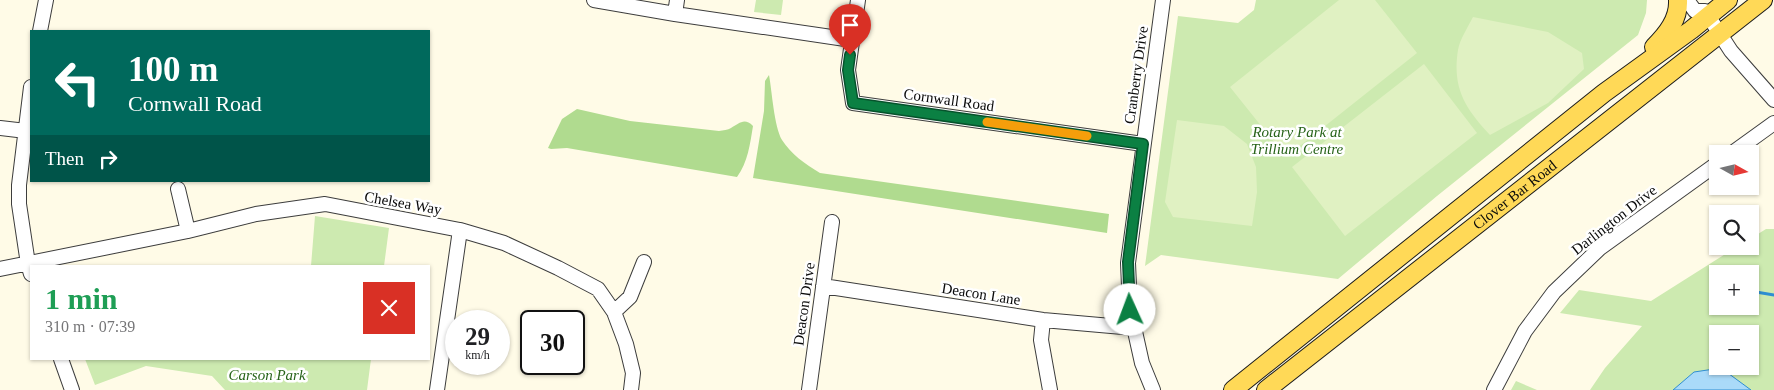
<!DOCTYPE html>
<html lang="en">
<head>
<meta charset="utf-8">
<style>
  :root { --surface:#fff; --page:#f6f6f6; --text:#202124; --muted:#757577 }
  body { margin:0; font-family:"Times New Roman",serif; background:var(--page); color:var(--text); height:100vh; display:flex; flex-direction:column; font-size:19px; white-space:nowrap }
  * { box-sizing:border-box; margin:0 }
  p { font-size:16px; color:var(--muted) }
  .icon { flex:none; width:28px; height:28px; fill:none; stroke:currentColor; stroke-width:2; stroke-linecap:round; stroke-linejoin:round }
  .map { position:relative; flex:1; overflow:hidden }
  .sheet { position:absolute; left:30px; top:265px; width:400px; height:95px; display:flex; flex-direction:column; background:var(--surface); border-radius:0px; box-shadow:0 1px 4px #0004 }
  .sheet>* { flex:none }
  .top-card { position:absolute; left:30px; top:30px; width:400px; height:152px; border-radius:0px; box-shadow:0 1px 4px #0004; background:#00695c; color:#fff; overflow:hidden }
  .needle { width:32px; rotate:98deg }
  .fabs { position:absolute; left:1709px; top:145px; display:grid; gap:10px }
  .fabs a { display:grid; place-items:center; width:50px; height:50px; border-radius:0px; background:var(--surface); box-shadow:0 1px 4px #0004; font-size:25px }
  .speed { position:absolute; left:445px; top:310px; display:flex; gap:10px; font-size:25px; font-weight:700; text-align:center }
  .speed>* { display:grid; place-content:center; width:65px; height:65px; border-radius:50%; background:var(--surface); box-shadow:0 1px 4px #0004; line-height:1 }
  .speed small { font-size:12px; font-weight:400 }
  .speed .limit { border:2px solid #111; border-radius:8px; background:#fff; color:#111 }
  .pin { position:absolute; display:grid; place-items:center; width:42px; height:42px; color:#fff; margin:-51px -21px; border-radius:50% 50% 50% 0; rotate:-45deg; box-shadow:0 0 5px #0007 }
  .pin .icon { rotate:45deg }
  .me { position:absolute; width:55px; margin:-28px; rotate:358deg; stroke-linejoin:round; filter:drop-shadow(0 0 4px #0008) }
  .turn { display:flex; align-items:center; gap:18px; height:105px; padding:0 15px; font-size:22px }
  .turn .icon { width:65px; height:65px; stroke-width:2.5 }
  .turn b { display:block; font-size:35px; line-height:42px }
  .then { display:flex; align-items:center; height:48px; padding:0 15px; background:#0003; gap:10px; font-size:19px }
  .round { display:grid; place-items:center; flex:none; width:52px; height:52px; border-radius:0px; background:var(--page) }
  .headline { display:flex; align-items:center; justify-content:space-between; height:85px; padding:0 15px }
  h1 { font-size:30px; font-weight:700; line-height:38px; color:#1e9e55 }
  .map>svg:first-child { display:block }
  .green { fill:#cdeab0; fill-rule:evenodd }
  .forest { fill:#b0db8f }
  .pitch { fill:#e0f1c2 }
  .water { fill:#aadaf9; stroke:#2e8ed2 }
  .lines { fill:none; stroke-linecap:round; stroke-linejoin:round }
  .stream { stroke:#2e8ed2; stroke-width:3 }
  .minor-casing { stroke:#3d3d3d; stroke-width:16 }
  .major-casing { stroke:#1b1b1b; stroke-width:20 }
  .minor { stroke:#fff; stroke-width:14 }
  .major { stroke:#ffd957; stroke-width:18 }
  .route-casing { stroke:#07532c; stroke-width:12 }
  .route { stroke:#0b8043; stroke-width:9 }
  .slow { stroke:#f59e0b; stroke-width:9 }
  .labels { text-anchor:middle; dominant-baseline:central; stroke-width:5; stroke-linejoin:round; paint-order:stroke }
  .street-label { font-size:15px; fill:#0a0a0a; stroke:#fff }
  .park-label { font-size:15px; font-style:italic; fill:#276319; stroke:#fff }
</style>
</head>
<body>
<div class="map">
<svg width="1774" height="390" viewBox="0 0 1774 390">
  <rect width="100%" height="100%" fill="#fffbe7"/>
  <path class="green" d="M 756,0 L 783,0 L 781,15 L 754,12 Z
    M 1256,0 L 1647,0 L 1646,13 L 1638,35 L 1437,196 L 1338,279 L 1161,255 L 1145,266 L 1178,16 L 1238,23 L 1254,10 Z
    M 315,216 L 389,228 L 384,266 L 311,266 Z
    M 1766,229 L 1774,229 L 1774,390 L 1590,390 L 1605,368 L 1642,326 L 1560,313 L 1579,290 L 1651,301 L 1738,246 L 1750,246 L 1750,239 ZM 1718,274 L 1750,274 L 1750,306 L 1718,306 ZM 1718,334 L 1750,334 L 1750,366 L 1718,366 Z
    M 85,359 L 371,359 L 367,390 L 225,390 L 212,376 L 146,366 L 95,385 Z
    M 1516,381 L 1537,390 L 1511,390 Z"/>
  <path class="forest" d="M 769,75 C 772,91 774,126 782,140 C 791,154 805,164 820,173 L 1109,214 L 1107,233 L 753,178 L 764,111 L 765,81 Z
    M 577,109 L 630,121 L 719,131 C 723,130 728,130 731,128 C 739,124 744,117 753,126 C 750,144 748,162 737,177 L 567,148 L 551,149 L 548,148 L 562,119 Z"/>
  <path class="pitch" d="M 1339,0 L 1375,0 L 1417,53 L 1286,157 L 1230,87 Z
    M 1473,17 L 1548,32 L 1582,53 L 1584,69 L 1548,103 L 1490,135 C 1465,108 1452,88 1458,50 C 1460,39 1468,27 1473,17 Z
    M 1424,64 L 1477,133 L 1345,236 L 1292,167 Z
    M 1177,120 L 1224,126 L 1247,144 L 1256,167 L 1257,192 L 1252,226 L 1173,217 L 1165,202 Z"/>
  <path class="water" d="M 1721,368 L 1751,390 L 1673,390 L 1694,372 Z"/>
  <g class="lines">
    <path class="stream" d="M 1750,291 L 1774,295"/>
    <defs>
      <path id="minor" d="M 594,0 L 675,14 L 852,40
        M 858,0 L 848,70 L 853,103 L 1143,144
        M 1687,0 L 1695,11 L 1705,11
        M 1705,11 L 1731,51 L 1774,100
        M 675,14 L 677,0
        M 40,31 L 46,0
        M 31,87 L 19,185 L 19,204 L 28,264 L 31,274
        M 0,128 L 26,131
        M 1731,154 L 1774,123
        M 178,189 L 188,231
        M 0,269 L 188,231 L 256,214 L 325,204 L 460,230 L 504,243 L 558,268 L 598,289 L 614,312 L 626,344 L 633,373 L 631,390
        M 823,286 L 1043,320 L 1134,328
        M 614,312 L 630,297 L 644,262
        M 1043,320 L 1041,340 L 1050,390
        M 61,359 L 72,390
        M 437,390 L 460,230
        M 809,390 L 832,222
        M 1153,390 L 1142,363 L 1130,309 L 1128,263 L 1163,0
        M 1494,390 L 1525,331 L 1554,292 L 1600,248 L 1718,163"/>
      <g id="major">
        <path d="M 1654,47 C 1667,34 1679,19 1678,0"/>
        <path d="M 1233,390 L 1604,93 L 1691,30 L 1728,0"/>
        <path id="s1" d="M 1266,390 L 1763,0"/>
      </g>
    </defs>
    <use href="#minor" class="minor-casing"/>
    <use href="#major" class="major-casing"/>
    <use href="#minor" class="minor"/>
    <use href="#major" class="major"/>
  </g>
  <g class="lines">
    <defs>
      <path id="route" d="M 850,55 L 848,70 L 853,103 L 1143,144 L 1128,262 L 1130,310"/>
    </defs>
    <use href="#route" class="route-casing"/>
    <use href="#route" class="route"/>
    <path class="slow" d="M 987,122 L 1087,136"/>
  </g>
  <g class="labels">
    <g class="street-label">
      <text transform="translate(1136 75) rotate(-82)">Cranberry Drive</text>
      <text transform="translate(949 100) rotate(8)">Cornwall Road</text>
      <text stroke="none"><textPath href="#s1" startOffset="316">Clover Bar Road</textPath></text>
      <text transform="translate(403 203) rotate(10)">Chelsea Way</text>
      <text transform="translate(1614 220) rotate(-38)">Darlington Drive</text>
      <text transform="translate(981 294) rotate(9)">Deacon Lane</text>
      <text transform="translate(804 304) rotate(-82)">Deacon Drive</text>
    </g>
    <g class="park-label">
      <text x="1297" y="132">Rotary Park at<tspan x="1297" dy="17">Trillium Centre</tspan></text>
      <text x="267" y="375">Carson Park</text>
    </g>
  </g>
</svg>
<div class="fabs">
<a><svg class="needle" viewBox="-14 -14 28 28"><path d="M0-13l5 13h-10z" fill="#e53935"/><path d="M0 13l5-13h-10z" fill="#757577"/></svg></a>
<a><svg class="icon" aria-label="search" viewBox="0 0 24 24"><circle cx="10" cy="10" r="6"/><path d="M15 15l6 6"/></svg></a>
<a>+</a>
<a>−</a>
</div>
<div class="speed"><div>29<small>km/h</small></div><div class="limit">30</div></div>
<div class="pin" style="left:850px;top:55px;background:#d93025"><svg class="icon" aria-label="arrive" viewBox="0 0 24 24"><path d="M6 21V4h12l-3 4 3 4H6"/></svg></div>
<svg class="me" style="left:1130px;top:310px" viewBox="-20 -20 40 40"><circle r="19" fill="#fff"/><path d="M0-13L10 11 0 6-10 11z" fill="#0b8043"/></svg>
<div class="top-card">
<div class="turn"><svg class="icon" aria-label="left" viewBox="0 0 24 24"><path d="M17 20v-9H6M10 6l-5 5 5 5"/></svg><div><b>100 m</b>Cornwall Road</div></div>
<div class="then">Then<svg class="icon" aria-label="right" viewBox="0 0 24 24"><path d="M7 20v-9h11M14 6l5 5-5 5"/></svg></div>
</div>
<section class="sheet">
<div class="headline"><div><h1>1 min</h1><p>310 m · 07:39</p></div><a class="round" style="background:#d93025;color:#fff"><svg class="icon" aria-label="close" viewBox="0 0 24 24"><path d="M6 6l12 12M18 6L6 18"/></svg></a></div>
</section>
</div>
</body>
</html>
